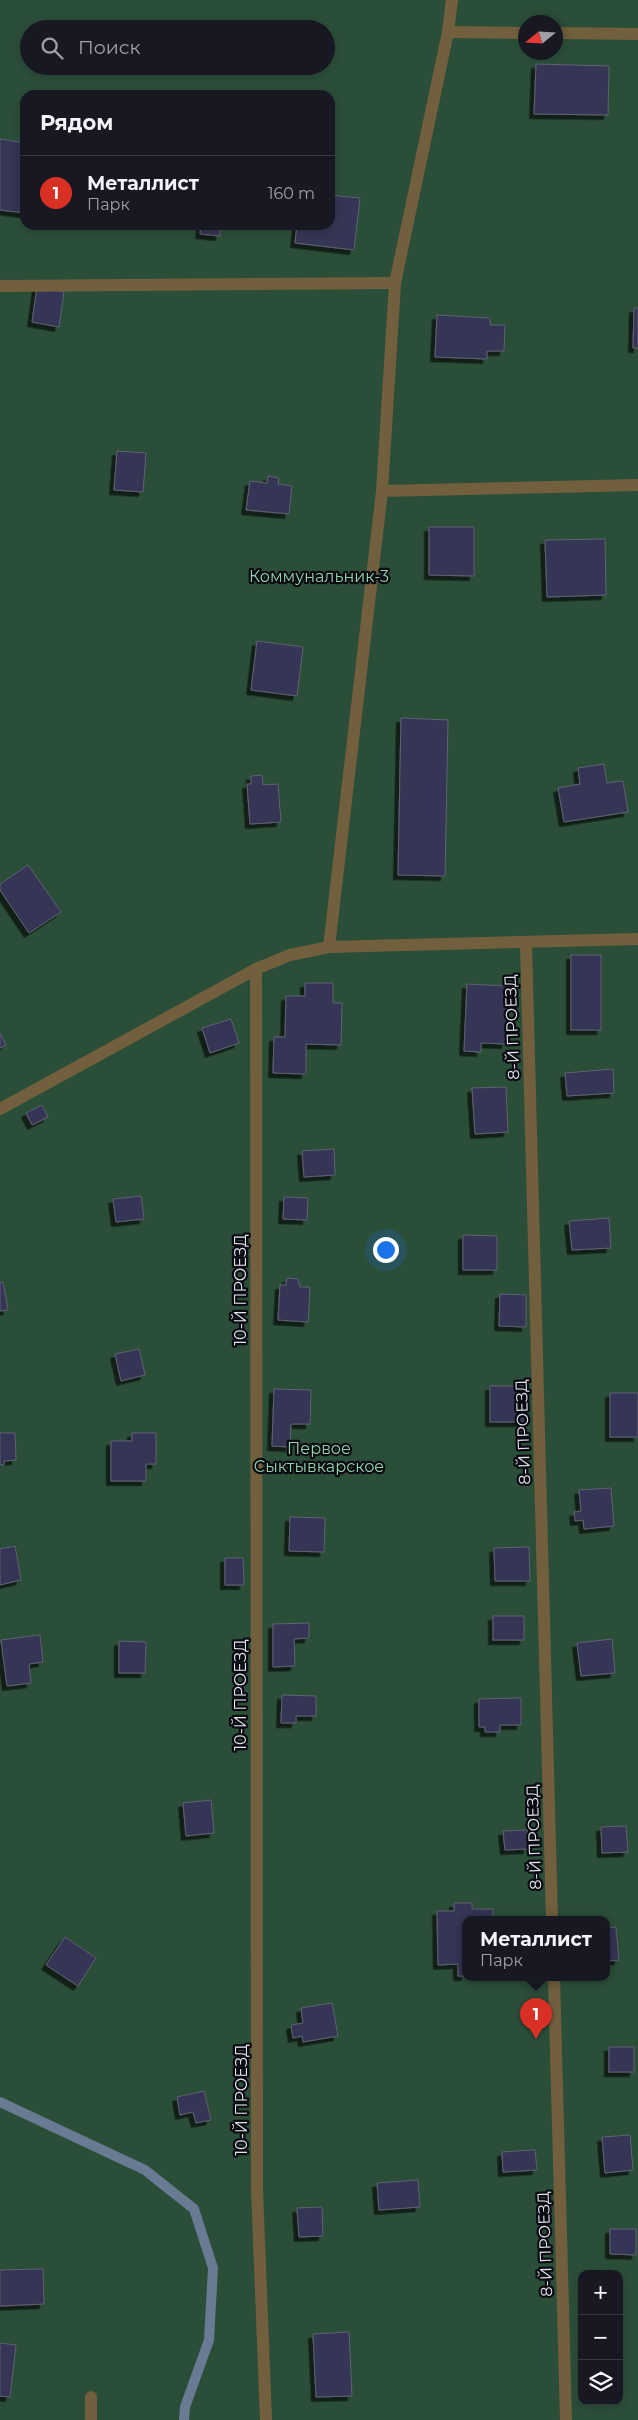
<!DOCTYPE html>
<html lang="ru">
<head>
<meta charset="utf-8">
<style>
	:root { --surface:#181823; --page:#21212b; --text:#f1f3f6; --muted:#9fa0a6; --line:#363741; --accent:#d93025 }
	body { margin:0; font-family:Montserrat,sans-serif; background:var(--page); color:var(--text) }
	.controls { position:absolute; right:15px; bottom:15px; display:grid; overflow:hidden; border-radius:10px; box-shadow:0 2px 8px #0003 }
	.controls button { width:45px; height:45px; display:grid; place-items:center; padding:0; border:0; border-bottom:1px solid var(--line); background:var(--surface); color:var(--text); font:25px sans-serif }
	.compass { position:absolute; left:518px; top:15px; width:45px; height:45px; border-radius:50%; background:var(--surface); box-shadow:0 2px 8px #0003; rotate:252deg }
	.you { position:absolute; left:385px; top:1249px; width:18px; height:18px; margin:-12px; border:4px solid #fff; border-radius:50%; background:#1a73e8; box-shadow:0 0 0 8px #1a73e833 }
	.badge { display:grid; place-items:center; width:32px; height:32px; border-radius:50%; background:var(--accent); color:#fff; font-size:16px; font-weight:700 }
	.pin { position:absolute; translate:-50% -41px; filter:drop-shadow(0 1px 2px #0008) }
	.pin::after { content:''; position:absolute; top:26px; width:18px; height:15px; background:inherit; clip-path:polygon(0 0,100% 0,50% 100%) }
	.popup { position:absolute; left:462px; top:1916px; width:148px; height:65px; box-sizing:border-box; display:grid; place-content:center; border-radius:10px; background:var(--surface); filter:drop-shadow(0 1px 4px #0005); font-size:16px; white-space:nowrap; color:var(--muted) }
	.popup b { font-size:19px; color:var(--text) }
	.popup::after { content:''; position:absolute; left:50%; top:100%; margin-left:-10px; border:10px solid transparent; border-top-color:var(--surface) }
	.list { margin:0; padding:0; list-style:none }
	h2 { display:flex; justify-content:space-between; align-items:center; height:65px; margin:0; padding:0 20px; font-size:21px }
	h2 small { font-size:16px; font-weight:400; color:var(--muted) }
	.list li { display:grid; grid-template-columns:32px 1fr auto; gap:15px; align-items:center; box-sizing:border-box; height:75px; padding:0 20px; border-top:1px solid var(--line) }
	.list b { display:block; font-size:19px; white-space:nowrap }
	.list p { margin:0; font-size:16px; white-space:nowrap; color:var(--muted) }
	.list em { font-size:16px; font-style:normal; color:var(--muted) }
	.icon { flex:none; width:28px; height:28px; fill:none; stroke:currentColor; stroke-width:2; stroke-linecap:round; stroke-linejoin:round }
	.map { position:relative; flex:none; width:638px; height:2420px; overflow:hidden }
	.search { position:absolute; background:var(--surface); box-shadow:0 2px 8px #0003; left:20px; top:20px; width:315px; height:55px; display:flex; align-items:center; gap:12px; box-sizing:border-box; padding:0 18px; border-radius:28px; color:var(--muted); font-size:19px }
	.panel { position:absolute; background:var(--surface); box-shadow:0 2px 8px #0003; left:20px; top:90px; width:315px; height:140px; border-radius:15px }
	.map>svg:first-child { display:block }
	.green { fill:#2b4e39; fill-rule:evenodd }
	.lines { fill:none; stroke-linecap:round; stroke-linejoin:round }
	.stream { stroke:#687b92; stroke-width:10 }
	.building { fill:#353455; stroke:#606172; filter:url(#shadow) }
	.service { stroke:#715f3e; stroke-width:12 }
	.minor { stroke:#715f3e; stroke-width:12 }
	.labels { text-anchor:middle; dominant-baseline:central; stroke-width:4.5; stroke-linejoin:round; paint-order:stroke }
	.park-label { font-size:16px; fill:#93d4ab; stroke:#0a0a11 }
	.street-label { font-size:16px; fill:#e2e3ed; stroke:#0a0a11 }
</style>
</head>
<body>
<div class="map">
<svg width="638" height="2420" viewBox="0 0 638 2420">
	<defs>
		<filter id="shadow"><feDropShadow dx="-4.5" dy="4.5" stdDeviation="0" flood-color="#0009"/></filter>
	</defs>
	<rect width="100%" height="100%" fill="#20202f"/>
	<path class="green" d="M0 0H638V2420H0ZM526 22H556V52H526ZM29 29H326V66H29ZM25 95H330V225H25ZM466 1920H606V1978H466ZM582 2274H619V2401H582Z"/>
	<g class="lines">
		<polyline class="stream" points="0,2102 145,2170 194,2209 213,2268 209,2340 185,2407 184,2420"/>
	</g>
	<g class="building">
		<polygon points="536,64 609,66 608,115 534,114"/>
		<polygon points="0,139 25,143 25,213 0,210"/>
		<polygon points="330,195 360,198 354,250 295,243 297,225 330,225"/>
		<polygon points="201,225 220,225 220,236 200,234"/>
		<polygon points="37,287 64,292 59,327 32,322"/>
		<polygon points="634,308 638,308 638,348 633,348"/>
		<polygon points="437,315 490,318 490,325 505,325 504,351 487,351 487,359 435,357"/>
		<polygon points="117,451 146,453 143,492 114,490"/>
		<polygon points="268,476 279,478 278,484 292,486 289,514 246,510 250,481 267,483"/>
		<polygon points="429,527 474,527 474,576 429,575"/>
		<polygon points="605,539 606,595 547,597 545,540"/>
		<polygon points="257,641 303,647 297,696 251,690"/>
		<polygon points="401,718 448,720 445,876 398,875"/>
		<polygon points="604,764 607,783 623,781 628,812 564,822 558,788 580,784 578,768"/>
		<polygon points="262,775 263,785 278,784 281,822 250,824 247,784 251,784 251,776"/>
		<polygon points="28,865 61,912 29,933 0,890 0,884"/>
		<rect x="571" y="955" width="30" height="75"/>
		<polygon points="305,983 333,983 333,1003 342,1003 341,1045 306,1044 306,1074 273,1073 274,1037 285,1037 286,996 305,996"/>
		<polygon points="467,984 509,986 506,1044 481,1043 481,1052 464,1051"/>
		<polygon points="231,1019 239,1043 210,1053 202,1028"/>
		<polygon points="0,1033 6,1045 0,1048"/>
		<polygon points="613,1069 614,1093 567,1096 565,1073"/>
		<polygon points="506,1087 508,1132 475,1134 472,1088"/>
		<polygon points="42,1105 48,1117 32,1125 26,1113"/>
		<polygon points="334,1149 335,1175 304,1177 302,1151"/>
		<polygon points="141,1196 144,1219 116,1222 113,1199"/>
		<polygon points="284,1197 308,1198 307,1220 283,1219"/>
		<polygon points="609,1218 611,1248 572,1250 569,1221"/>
		<polygon points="463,1235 497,1236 497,1270 463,1270"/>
		<polygon points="287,1278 298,1279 300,1287 310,1287 308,1322 278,1320 280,1285 286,1285"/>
		<polygon points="3,1282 8,1310 0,1311 0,1283"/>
		<polygon points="500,1294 526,1295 526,1327 499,1326"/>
		<polygon points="139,1349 145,1375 121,1381 115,1354"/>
		<rect x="490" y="1386" width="36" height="36"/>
		<polygon points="274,1389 311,1390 310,1424 291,1424 290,1447 272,1446"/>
		<rect x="610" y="1393" width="28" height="44"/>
		<polygon points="0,1433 15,1433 16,1460 4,1461 4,1465 0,1465"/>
		<polygon points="132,1433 156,1433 156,1464 146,1464 146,1481 111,1481 111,1441 132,1441"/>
		<polygon points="611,1488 614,1526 584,1529 583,1520 575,1521 574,1512 581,1511 579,1490"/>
		<polygon points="290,1517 325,1518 324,1552 289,1551"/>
		<polygon points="15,1546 21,1580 0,1585 0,1549"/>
		<polygon points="529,1547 530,1581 495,1581 494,1548"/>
		<polygon points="225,1558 243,1558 244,1585 225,1585"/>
		<rect x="493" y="1616" width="31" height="24"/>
		<polygon points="309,1623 309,1638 294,1639 295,1666 273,1667 273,1624"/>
		<polygon points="40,1635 43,1662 29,1664 31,1683 7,1686 1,1640"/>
		<polygon points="612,1639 615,1673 581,1676 577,1643"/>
		<polygon points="119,1641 146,1642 145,1673 119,1673"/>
		<polygon points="282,1695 316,1696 316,1716 296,1716 296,1723 281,1723"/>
		<polygon points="521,1698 521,1725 500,1725 500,1732 485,1732 485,1727 479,1727 479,1699"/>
		<polygon points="211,1800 214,1833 186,1836 183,1803"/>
		<polygon points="626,1826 628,1852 602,1853 601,1827"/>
		<polygon points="527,1830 528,1849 505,1850 503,1831"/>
		<polygon points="454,1903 472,1903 472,1909 493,1909 493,1920 466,1920 466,1976 458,1976 458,1964 438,1965 437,1911 454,1911"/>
		<polygon points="616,1927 619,1960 606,1961 606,1928"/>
		<polygon points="65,1937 96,1958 78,1986 46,1965"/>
		<polygon points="332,2003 338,2036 303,2042 302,2036 293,2038 291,2025 303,2023 301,2008"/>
		<rect x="609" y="2047" width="25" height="25"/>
		<polygon points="204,2091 211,2120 196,2123 193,2112 180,2115 177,2097"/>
		<polygon points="630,2135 633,2170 605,2173 602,2137"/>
		<polygon points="535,2150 537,2170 503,2172 502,2152"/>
		<polygon points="418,2180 420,2207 379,2210 377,2183"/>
		<polygon points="322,2207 323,2236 299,2237 297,2208"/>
		<polygon points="610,2229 636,2229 636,2255 610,2254"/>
		<polygon points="43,2269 44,2304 0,2306 0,2270"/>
		<polygon points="349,2332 352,2396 316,2397 313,2334"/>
		<polygon points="0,2343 16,2345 10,2397 0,2396"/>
	</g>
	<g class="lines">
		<g class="service">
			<polyline points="526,944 552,1920"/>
			<polyline points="256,969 257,2189 266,2420"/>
			<polyline points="554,1978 566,2420"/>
			<polyline points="91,2420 91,2397"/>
		</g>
		<g class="minor">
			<polyline points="448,32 526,33"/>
			<polyline points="556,33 638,34"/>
			<polyline points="0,286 395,283"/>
			<polyline points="382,491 638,485"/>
			<polyline points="329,947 382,491 395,283 448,32 452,0"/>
			<polyline points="0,1109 256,969 290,955 329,947 638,939"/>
		</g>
	</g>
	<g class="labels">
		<g class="park-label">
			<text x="319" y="576">Коммунальник-3</text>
			<text x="319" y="1448">Первое<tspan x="319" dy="18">Сыктывкарское</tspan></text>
		</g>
		<g class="street-label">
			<text transform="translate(512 1027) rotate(-92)">8-Й ПРОЕЗД</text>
			<text transform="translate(240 1290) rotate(-90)">10-Й ПРОЕЗД</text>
			<text transform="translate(523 1432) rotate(-92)">8-Й ПРОЕЗД</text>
			<text transform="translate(240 1695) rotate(-90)">10-Й ПРОЕЗД</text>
			<text transform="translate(534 1837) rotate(-92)">8-Й ПРОЕЗД</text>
			<text transform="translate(241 2100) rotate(-90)">10-Й ПРОЕЗД</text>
			<text transform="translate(545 2244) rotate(-92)">8-Й ПРОЕЗД</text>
		</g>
	</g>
</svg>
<div class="controls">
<button>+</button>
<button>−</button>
<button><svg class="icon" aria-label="layers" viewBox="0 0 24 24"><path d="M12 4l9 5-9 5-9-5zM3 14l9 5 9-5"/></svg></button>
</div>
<svg class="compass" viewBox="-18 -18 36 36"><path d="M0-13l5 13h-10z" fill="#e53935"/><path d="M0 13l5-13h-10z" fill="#9fa0a6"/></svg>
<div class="you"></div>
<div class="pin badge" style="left:536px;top:2039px">1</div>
<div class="popup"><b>Металлист</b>Парк</div>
<div class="search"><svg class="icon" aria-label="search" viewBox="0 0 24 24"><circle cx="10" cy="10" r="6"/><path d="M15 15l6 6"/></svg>Поиск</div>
<section class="panel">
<h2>Рядом<small></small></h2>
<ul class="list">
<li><span class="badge">1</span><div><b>Металлист</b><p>Парк</p></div><em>160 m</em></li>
</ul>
</section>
</div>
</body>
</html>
